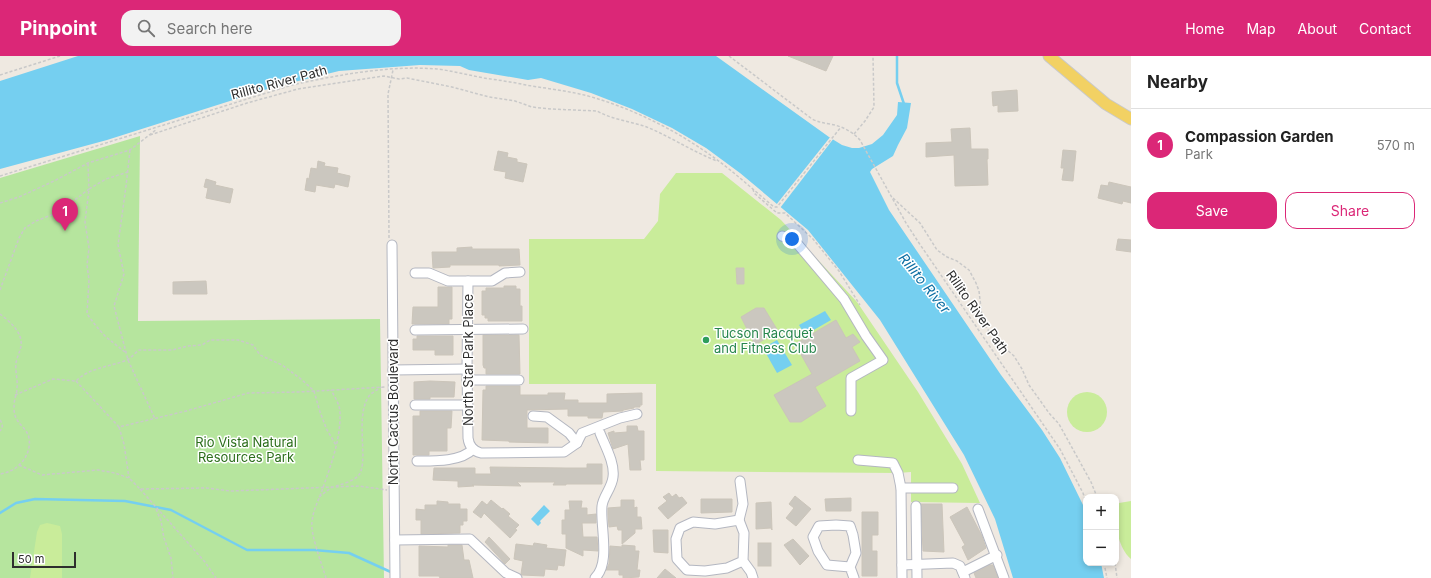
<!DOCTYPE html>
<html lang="en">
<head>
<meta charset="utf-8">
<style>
	:root { --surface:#fff; --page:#f2f2f2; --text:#222; --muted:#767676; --line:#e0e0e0; --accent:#db2777 }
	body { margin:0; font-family:Inter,sans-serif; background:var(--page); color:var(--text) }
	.controls { position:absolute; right:12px; bottom:12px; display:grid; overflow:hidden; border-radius:8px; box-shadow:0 2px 6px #0003 }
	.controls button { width:36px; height:36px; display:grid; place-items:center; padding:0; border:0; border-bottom:1px solid var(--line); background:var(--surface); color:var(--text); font:20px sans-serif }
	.scale { position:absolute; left:12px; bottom:10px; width:64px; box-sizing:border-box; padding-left:4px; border:2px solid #2e2e2e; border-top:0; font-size:11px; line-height:14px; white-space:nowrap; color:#2e2e2e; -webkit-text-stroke:3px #fff; paint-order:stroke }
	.you { position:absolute; left:792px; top:183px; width:14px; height:14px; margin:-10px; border:3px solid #fff; border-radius:50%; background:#1a73e8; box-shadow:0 0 0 6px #1a73e833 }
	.badge { display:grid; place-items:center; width:26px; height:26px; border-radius:50%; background:var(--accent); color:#fff; font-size:13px; font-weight:700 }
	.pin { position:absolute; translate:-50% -33px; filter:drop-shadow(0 1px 2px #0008) }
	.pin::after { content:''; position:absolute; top:21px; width:14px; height:12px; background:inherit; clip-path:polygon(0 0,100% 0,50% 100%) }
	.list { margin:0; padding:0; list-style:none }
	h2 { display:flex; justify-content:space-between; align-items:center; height:52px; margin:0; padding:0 16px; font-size:17px }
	h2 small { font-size:13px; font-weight:400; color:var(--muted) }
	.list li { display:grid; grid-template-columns:26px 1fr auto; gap:12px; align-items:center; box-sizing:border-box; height:72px; padding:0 16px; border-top:1px solid var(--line) }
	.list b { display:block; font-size:15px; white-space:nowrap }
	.list p { margin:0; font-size:13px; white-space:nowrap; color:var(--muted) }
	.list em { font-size:13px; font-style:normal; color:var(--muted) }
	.actions { display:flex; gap:8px; padding:12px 16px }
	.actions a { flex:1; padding:9px 0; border:1px solid var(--accent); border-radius:12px; text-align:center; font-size:14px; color:var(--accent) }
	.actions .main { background:var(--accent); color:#fff }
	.icon { flex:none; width:22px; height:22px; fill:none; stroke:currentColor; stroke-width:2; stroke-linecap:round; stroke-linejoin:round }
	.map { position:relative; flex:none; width:1131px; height:522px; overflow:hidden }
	header { display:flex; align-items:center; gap:24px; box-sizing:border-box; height:56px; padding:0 20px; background:var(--accent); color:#fff }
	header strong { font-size:19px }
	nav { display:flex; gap:22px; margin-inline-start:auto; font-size:14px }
	.search { width:280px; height:36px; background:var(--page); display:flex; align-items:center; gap:10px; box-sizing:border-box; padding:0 14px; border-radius:12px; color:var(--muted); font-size:15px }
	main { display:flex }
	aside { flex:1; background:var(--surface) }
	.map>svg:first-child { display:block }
	.green { fill:#b6e59e }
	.pitch { fill:#c9ec9a }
	.water { fill:#75cff0 }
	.pier { fill:#efe9e1 }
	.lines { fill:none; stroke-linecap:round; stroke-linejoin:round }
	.stream { stroke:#75cff0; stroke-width:2.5 }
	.building { fill:#cbc7bf; stroke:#cbc5ba }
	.minor-casing { stroke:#b4b7c1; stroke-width:11 }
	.major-casing { stroke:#c9c9c9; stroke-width:13 }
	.path { stroke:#c9c9c9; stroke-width:1.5; stroke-dasharray:3 2; stroke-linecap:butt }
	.minor { stroke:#fff; stroke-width:9 }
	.major { stroke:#f2d163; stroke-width:11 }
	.leisure-dot { fill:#2e9e5b; stroke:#fff; stroke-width:1.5 }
	.labels { text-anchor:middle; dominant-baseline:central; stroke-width:3; stroke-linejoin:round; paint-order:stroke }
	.street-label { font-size:13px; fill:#2e2e2e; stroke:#fff }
	.leisure-label { font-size:13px; fill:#27864d; stroke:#fff; text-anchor:start }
	.park-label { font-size:13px; fill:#2c6e1b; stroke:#fff }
	.water-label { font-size:14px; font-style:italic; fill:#0d6fa3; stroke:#fff }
</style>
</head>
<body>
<header>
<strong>Pinpoint</strong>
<div class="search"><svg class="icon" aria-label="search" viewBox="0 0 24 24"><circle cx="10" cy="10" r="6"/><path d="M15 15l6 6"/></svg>Search here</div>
<nav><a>Home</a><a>Map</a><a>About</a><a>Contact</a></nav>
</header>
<main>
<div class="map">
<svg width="1131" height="522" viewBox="0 0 1131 522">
	<rect width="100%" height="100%" fill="#efe9e1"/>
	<polygon class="green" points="140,80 138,265 380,263 384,522 0,522 0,122"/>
	<g class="pitch">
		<polygon points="676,117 722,117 781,164 857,246 918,336 962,408 980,447 911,446 911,416 898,417 656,415 656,328 529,328 529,183 644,183 658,165 660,138"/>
		<circle cx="1087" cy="356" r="20"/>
		<path d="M1131 445V503C1118 493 1112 462 1119 447Z"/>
		<polygon points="47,467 60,470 62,478 62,522 30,522 37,476 40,469"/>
	</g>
	<g class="water">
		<polygon points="78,0 716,0 829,81 842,89 852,92 859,92 872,88 883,79 897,59 898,46 911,47 907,72 898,89 893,100 872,113 870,116 889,154 1001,319 1042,374 1060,402 1083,449 1086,459 1086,507 1101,507 1104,522 1013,522 995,463 964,399 880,264 808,174 740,117 706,92 672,72 632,53 591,37 541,22 528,24 469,14 460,10 420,9 339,15 274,31 107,84 0,113 0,25"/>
		<polygon points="825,255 831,264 805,279 799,269"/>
		<polygon points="777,284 792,309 777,317 763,292"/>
		<polygon points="544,449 550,455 540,465 541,467 538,470 531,463"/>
	</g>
	<polygon class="pier" points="831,80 834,82 780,152 776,149"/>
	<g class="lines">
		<g class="stream">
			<polyline points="897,0 897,27 904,48"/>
			<polyline points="0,457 16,447 35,443 125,445 171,454 247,494 314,494 349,497 393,517"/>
		</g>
	</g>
	<g class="building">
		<polygon points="788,0 833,0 826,15"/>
		<polygon points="1017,34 1018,55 998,56 998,49 993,50 992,36"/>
		<polygon points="970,72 971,93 988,93 988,103 987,103 988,129 955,130 954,99 926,101 926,87 952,86 951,73"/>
		<polygon points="1063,94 1076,95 1073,125 1062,124 1064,112 1061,112"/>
		<polygon points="498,95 508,97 507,101 517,103 517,106 527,108 523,126 505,122 506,116 494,114"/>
		<polygon points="318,105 325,107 324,110 338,112 337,117 350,120 348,131 335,128 334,132 316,129 315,136 305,134 307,122 309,123 311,112 317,113"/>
		<polygon points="206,123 216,126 215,129 233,133 230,147 206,142 208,132 204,131"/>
		<polygon points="1109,126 1131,131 1131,147 1123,145 1122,148 1098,142 1101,129 1108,130"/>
		<polygon points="1118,183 1131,184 1131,196 1116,194"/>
		<polygon points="472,191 472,193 519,193 520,209 499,210 499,209 450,209 450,211 433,212 432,196 457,196 457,192"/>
		<polygon points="736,212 744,212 744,228 737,228"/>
		<polygon points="206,225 207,238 173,238 173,226"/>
		<polygon points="504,230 516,230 516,233 520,233 520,250 522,250 522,265 488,265 488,262 485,262 485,259 482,259 482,235 486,235 486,232 504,232"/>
		<polygon points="438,231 452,231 452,263 449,263 449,268 412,268 413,251 438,251"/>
		<polygon points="756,252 764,252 778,275 755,289 741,261"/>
		<polygon points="836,264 846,282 853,278 860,286 852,291 860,305 815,331 826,350 801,366 790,366 774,339 812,318 795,288"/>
		<polygon points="483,279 519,279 520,318 486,318 486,312 484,312 483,309"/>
		<polygon points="417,280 453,280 453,299 435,299 435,294 413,294 413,283 417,283"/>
		<polygon points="430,325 455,326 454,341 430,341 430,343 414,343 414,326"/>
		<polygon points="486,330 520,330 520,339 548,339 548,337 565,337 564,344 578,344 578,347 607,347 607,338 642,337 642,349 640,349 640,351 634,351 634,352 623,354 623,355 603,356 602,362 588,362 588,360 568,360 568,353 527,354 527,372 548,372 548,387 509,386 509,385 482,384 483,334 486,334"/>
		<polygon points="420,355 452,355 451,372 447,372 447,395 429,395 429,399 413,399 413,360 420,360"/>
		<polygon points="627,370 637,370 638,375 644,375 644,404 640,404 641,414 630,414 628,388 613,393 608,377 614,375 614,377 627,376"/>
		<polygon points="587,408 602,408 602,428 566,428 566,429 553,429 555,426 517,426 521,430 472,429 474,430 458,431 458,425 433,424 434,412 475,412 475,418 491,418 490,411 566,412 587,412"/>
		<polygon points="669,437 672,441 676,438 679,442 682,441 687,447 668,463 658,452 667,445 663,441"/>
		<polygon points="795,440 811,453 796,470 786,462 794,452 789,448"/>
		<polygon points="851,442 851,455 826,455 825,443"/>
		<polygon points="701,443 732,443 732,456 701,457"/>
		<polygon points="491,444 502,453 503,452 510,458 508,460 519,469 515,473 517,474 510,482 484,457 481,462 473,456 482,445 487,449"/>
		<polygon points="621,444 634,444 634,452 637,451 637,461 641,461 642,473 635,473 635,477 622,488 622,474 618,474 617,470 609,471 608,458 608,452 621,451"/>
		<polygon points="437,445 448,446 448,448 460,448 460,453 467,453 467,465 463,465 463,469 460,469 460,477 421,478 421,464 416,464 416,453 425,454 425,449 437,449"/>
		<polygon points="569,445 582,445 581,452 587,452 587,459 596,458 596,467 582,467 583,481 597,481 598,495 583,494 583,500 566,492 566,478 562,478 562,464 565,464 565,454 570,454"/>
		<polygon points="771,446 772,474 771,472 756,473 756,447"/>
		<polygon points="921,448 942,448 944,496 923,495"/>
		<polygon points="967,451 982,480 986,492 968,504 962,491 965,489 950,461"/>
		<polygon points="862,456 878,456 878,479 872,479 872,495 877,495 877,520 862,520"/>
		<polygon points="653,474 668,474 668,497 654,496"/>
		<polygon points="489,481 510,503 505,508 485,486"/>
		<polygon points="793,483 809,500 800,509 784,489"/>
		<polygon points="534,487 547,489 546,492 566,494 564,510 558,509 557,514 545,513 544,520 522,519 521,518 523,505 514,503 516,488 533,490"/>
		<rect x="758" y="487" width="13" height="23"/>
		<polygon points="448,489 462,489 464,504 469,504 473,522 440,522 439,520 419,520 419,490 448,491"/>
		<polygon points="622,489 635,490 635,495 639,495 637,514 640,514 639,521 623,522 623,519 619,519 619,514 606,514 609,508 610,490 622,491"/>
		<polygon points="990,509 993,509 998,522 976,522 974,517"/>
		<polygon points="665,513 676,522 657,522"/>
	</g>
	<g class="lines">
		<g class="minor-casing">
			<g id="minor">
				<polyline points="782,180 795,185 844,243 866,280 883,304 851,322 851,355"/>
				<polyline points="392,189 395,522"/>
				<polyline points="415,217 429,217 448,225 492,225 505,217 520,216"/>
				<path d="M468 225 467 313 468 382C469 390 473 395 481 397L564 396 577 387 582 377 620 362 637 358"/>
				<polyline points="415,274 523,273"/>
				<polyline points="393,314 467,313"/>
				<polyline points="467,324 519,324"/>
				<polyline points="415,349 468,349"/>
				<polyline points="533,360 547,361 569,377 577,387"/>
				<polyline points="858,404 893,407 898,417 901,432 902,522"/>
				<path d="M417 405C433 405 461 406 473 393"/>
				<polyline points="901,432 953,432"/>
				<polyline points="916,450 917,522"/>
				<polyline points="978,453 1004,522"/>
				<polyline points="739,464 743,448 740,425"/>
				<polyline points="395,484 470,483 506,517 517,522"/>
				<polyline points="743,505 727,512 705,515 687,514 677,503 676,483 680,472 693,466 715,468 739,464 744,477 743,505 751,516 753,522"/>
				<polyline points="902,509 953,507 960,510 965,522"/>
				<polyline points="850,511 827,509 818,495 813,481 819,470 836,469 850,470 853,479 856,497 850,511 854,522"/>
				<polyline points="963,516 997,499"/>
				<path d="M595 522C611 506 600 471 602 450 603 440 612 432 613 421 615 407 605 390 600 377"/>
			</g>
		</g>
		<g class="major-casing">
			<polyline id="major" points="1049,0 1106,48 1131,63"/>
		</g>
		<g class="path">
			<path d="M729 0 812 63C818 66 823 67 830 68 841 70 852 75 860 84L906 167 919 187 1060 393 1083 437 1086 446"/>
			<polyline points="0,19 60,0"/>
			<polyline points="854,78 865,65 874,51 873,0"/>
			<path d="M150 79 247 47 298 33 384 20 399 23 407 22 452 31 489 41 515 45 532 51 551 53 597 55C611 63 628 65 644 70 668 79 691 95 717 105"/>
			<polyline points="130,94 126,130 118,189 124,218 114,250 128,304 155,363"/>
			<path d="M0 120 292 29C338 19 390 9 437 13 453 15 468 19 484 22 498 24 512 26 526 29 549 33 572 35 595 42 632 53 671 72 703 94 729 111 751 132 774 151H777L841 71"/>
			<polyline points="753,133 754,137 777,157 785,157 813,183 839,215 860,249"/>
			<polyline points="893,142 920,167 937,194 947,201 957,205 969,214 976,227 979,235 982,261 985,270 995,283 1014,300 1022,313 1029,329 1049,357 1059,368 1091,426 1097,441"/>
			<polyline points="0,147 19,141 54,125 88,107 130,94 157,73"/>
			<polyline points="389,182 388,38 393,14"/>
			<polyline points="0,234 19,182 25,172 36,165 59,156 89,133 88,108"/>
			<path d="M0 258C9 265 23 276 21 290 20 296 17 301 16 307 15 315 18 324 17 332 17 338 14 343 14 350 14 352 14 356 15 359 17 368 27 372 29 382 32 400 17 416 0 418"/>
			<polyline points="125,296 106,281 96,270 87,258 89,224 87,209 89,192 85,166 89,133 106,123 128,116"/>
			<polyline points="76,325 119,371 186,355 248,337 299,336 385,331"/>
			<path d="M15 339 53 323 76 325C90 311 110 311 127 304 131 302 135 297 139 294H172L188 290 202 289 210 284H238L253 289 260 299 282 309 301 323 314 335 320 356 327 374 336 389"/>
			<path d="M0 364C3 368 3 371 0 375"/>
			<polyline points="119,371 124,388 129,422"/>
			<polyline points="19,409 42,419 98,414 115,417 129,422 140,433 206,432 231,435 359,430 387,434"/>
			<path d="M336 430C343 428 353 425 358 420 370 408 354 361 369 340 371 337 377 334 381 331"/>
			<polyline points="140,433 205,506 216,522"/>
			<polyline points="319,441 332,431"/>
			<polyline points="156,453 161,465 164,482 171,502 173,522"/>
			<polyline points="1104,507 1107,522"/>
			<polyline points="1115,507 1117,522"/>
			<path d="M326 522C322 509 310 477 312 466 313 456 316 449 320 440 329 414 341 385 340 357 340 349 335 341 331 334"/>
		</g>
		<use href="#minor" class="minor"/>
		<use href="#major" class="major"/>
	</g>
	<circle class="leisure-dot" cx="706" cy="284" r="4"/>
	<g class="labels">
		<g class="street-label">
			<text transform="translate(279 26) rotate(-15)">Rillito River Path</text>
			<text transform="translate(978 256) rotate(55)">Rillito River Path</text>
			<text transform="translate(468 304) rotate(-90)">North Star Park Place</text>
			<text transform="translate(393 356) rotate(-90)">North Cactus Boulevard</text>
		</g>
		<g class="leisure-label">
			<text x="714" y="277">Tucson Racquet<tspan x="714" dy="15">and Fitness Club</tspan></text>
		</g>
		<g class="park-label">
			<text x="246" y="386">Rio Vista Natural<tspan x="246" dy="15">Resources Park</tspan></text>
		</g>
		<g class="water-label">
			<text transform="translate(925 227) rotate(51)">Rillito River</text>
		</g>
	</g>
</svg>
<div class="controls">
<button>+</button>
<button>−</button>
</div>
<div class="scale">50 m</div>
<div class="you"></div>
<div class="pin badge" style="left:65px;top:175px">1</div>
</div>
<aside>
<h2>Nearby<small></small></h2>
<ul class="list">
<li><span class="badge">1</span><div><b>Compassion Garden</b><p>Park</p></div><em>570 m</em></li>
</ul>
<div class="actions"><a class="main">Save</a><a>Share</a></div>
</aside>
</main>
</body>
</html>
